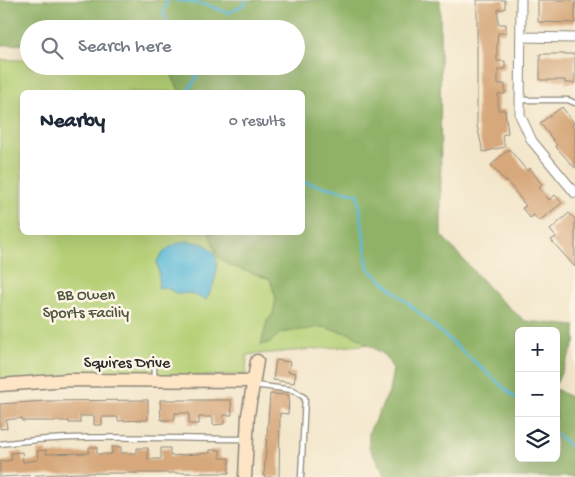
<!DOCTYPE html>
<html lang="en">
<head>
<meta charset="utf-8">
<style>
	:root { --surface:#fff; --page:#f6f6f7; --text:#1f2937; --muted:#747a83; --line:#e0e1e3 }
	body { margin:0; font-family:"Gochi Hand",sans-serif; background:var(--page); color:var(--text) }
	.controls { position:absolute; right:15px; bottom:15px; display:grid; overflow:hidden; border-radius:8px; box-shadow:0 5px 20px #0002 }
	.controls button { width:45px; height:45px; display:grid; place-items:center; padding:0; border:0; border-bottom:1px solid var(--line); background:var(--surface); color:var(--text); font:25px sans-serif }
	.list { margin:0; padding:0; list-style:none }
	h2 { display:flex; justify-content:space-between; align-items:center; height:65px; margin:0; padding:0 20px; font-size:21px }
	h2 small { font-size:16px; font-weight:400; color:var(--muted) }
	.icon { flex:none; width:28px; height:28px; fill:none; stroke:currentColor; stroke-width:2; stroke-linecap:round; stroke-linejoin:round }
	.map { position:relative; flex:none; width:575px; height:477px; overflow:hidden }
	.search { position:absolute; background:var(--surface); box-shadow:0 5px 20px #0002; left:20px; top:20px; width:285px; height:55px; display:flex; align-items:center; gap:12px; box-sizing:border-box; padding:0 18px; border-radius:28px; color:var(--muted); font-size:19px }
	.panel { position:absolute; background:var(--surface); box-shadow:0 5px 20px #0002; left:20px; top:90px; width:285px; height:145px; border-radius:8px }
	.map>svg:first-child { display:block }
	.green { fill:#b5d076; stroke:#707e50; fill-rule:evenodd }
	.forest { fill:#90b267; stroke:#5e6e49 }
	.water { fill:#5bbad9; stroke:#437282 }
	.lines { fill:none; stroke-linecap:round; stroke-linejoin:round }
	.stream { stroke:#5bbad9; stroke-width:2.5 }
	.building { fill:#d7a87c }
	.lane-casing { stroke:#8f887a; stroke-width:7 }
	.street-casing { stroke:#8f887a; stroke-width:11 }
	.secondary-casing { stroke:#8f887a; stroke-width:15 }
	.lane { stroke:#fff; stroke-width:4.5 }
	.street { stroke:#fff; stroke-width:9 }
	.secondary { stroke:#fee5c5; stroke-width:12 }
	.labels { text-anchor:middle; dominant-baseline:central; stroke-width:5; stroke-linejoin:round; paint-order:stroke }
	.park-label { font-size:16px; fill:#4e543e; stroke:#fcf5e5 }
	.street-label { font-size:16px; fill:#2b2b2b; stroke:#fcf5e5 }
</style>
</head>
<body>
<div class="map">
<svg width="575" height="477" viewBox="0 0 575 477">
	<rect width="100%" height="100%" fill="#fcf5e5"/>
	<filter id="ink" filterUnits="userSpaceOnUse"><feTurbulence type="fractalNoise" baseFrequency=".02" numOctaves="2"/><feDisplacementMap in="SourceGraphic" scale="10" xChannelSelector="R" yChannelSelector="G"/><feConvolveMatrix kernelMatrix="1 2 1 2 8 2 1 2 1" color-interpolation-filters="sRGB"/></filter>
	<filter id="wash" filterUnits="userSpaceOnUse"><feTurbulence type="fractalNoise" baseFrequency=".0096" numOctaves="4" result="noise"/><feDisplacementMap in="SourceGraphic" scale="20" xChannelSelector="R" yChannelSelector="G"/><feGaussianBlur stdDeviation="1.12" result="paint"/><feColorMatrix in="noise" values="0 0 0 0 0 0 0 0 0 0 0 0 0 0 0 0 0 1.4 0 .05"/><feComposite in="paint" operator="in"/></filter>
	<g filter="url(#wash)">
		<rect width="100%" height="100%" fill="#f3e6ca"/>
		<path class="green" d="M0 60H29V66H296L420 340 247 355 246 375 0 380ZM22 92H302V232H22Z"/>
		<polygon class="forest" points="0,0 440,0 441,235 499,299 525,321 575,326 575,343 556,384 556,331 519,331 519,458 556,458 556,389 575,400 575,477 386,477 369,447 369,432 389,392 393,369 385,355 351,334 322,327 280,333 271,342 261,345 267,321 273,314 276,298 270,279 231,266 218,257 209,233 302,232 302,92 180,92 167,66 296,66 296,29 29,29 29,44 0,45"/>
		<path class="water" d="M187 241C195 242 206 243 212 250 223 262 213 288 206 300L189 293 179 294 164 287 158 288 159 275 157 261C165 249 172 244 187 241Z"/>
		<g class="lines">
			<g class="stream">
				<polyline points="168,0 163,13 172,29"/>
				<polyline points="175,0 207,5 229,13 246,3 246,0"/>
				<polyline points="187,92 197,77 187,66"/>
				<polyline points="302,182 358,194 368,268 519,401"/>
				<polyline points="556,434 575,450"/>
			</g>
		</g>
		<g id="blocks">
			<g class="building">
				<polygon points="477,0 505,0 505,9 498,9 498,24 506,24 506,33 498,33 497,45 497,61 505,61 505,69 498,69 498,84 505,84 505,94 498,94 498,110 505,110 508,133 502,135 505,147 483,152 477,125"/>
				<polygon points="538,0 575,0 575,23 538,22"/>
				<polygon points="540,54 575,54 575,83 565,83 565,80 540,80"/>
				<polygon points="562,107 574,123 572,125 575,129 575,168 555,146 557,145 540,123"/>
				<polygon points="509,149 527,171 530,168 542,185 539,188 549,200 555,195 562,203 539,221 534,215 530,218 522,208 526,206 507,181 506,182 491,165"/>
				<polygon points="569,213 575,219 575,267 551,240 556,237 550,230"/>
				<polygon points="276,360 290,362 288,372 296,373 294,383 273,380"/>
				<polygon points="270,394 289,395 288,414 280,413 279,477 264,477"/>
				<polygon points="148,400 148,420 118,421 118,417 102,417 102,425 94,425 94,416 80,416 80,423 69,423 69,421 22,421 22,418 6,420 7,428 0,429 0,404 45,401"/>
				<polygon points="160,400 231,400 232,415 223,415 224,424 213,425 213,417 199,417 199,424 189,424 189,413 175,413 175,420 161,420"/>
				<polygon points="89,447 97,447 97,454 112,454 112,447 121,447 121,453 137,453 137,448 148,448 148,459 161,459 161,448 170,448 170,456 210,453 210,450 220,450 220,458 229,458 229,473 80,473 0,477 0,462 12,460 11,453 22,452 23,462 38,460 37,451 46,450 46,454 89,453"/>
			</g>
		</g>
	</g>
	<g filter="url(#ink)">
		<use href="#blocks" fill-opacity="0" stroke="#8f887a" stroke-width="1"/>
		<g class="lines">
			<g class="lane-casing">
				<g id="lane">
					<polyline points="520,100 568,100 575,103"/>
					<polyline points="154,363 154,379"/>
					<polyline points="254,385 293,390 305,398 301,477"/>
					<path d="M0 444C81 433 164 439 246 439"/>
				</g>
			</g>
			<g class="street-casing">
				<g id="street">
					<polyline points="521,0 520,115 532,141 575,193"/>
					<polyline points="521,37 575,38"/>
				</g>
			</g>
			<g class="secondary-casing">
				<g id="secondary">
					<polyline points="0,385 68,380 253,381"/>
					<polyline points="245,477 248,415 257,361"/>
				</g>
			</g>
			<use href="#lane" class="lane"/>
			<use href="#street" class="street"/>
			<use href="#secondary" class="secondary"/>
		</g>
	</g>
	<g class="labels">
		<g class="park-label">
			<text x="86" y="296">BB Owen<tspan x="86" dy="18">Sports Faciliy</tspan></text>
		</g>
		<g class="street-label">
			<text x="127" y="364">Squires Drive</text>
		</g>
	</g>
</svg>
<div class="controls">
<button>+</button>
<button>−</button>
<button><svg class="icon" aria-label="layers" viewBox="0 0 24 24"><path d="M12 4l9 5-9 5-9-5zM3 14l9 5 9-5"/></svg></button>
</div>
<div class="search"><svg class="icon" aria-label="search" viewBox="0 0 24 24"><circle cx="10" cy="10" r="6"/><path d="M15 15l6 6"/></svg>Search here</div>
<section class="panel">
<h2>Nearby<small>0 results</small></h2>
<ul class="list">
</ul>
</section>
</div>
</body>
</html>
